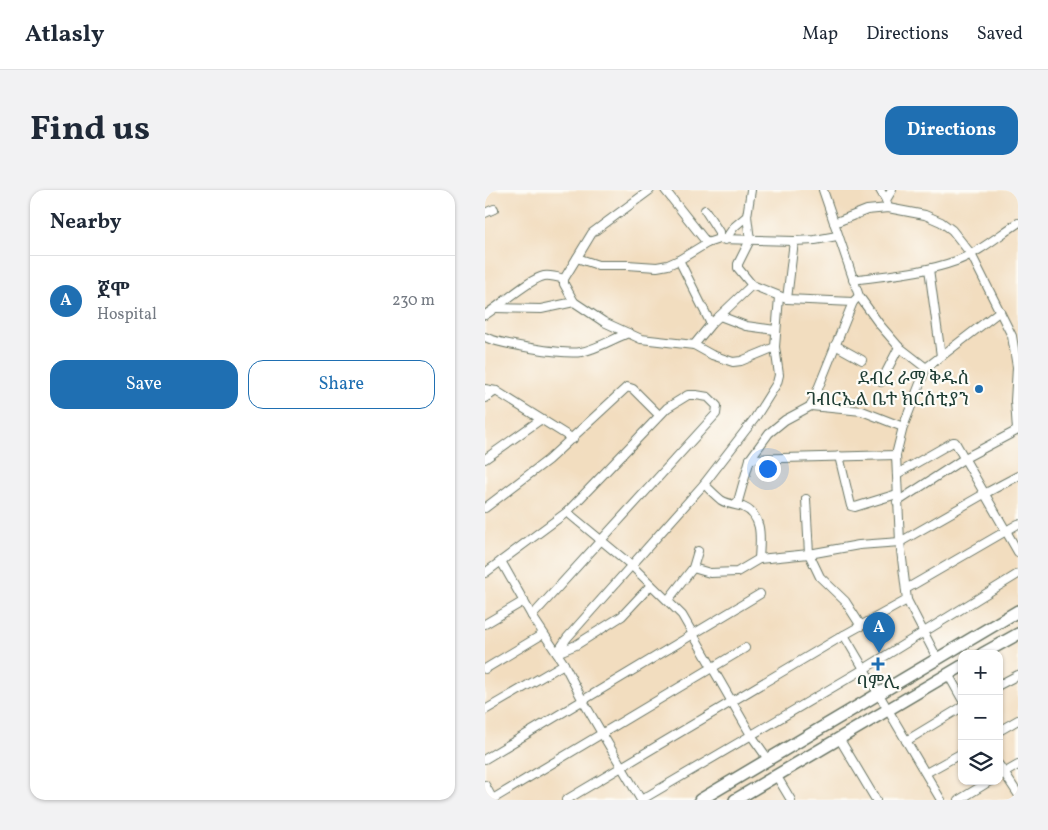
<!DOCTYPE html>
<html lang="en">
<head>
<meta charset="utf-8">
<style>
	:root { --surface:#fff; --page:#f2f2f3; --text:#1f2937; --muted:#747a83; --line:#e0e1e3; --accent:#1f6fb2 }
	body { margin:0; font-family:Vollkorn,"Noto Serif Ethiopic",serif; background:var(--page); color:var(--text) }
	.controls { position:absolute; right:15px; bottom:15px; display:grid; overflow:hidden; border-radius:10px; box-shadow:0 1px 4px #0004 }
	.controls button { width:45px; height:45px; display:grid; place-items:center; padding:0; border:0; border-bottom:1px solid var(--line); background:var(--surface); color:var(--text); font:25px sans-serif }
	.you { position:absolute; left:282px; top:278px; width:18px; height:18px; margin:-12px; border:4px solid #fff; border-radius:50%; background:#1a73e8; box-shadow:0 0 0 8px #1a73e833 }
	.badge { display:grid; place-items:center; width:32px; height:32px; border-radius:50%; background:var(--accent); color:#fff; font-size:16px; font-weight:700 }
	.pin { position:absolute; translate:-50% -41px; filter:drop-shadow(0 1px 2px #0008) }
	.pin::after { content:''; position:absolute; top:26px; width:18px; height:15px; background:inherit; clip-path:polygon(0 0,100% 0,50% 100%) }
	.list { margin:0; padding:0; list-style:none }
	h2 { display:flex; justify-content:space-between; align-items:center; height:65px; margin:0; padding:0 20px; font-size:21px }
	h2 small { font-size:16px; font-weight:400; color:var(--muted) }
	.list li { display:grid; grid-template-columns:32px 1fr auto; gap:15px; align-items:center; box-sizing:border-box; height:90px; padding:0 20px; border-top:1px solid var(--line) }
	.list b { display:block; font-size:19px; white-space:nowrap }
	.list p { margin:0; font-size:16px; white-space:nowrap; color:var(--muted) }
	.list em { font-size:16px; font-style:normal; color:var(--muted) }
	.actions { display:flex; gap:10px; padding:15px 20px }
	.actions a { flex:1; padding:11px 0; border:1px solid var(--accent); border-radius:15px; text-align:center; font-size:18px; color:var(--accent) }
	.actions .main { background:var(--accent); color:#fff }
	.icon { flex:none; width:28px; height:28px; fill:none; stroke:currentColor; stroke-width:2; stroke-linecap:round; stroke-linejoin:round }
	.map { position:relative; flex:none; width:533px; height:610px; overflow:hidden; border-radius:15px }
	header { display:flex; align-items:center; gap:30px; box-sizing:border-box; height:70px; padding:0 25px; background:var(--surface); border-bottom:1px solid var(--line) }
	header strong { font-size:24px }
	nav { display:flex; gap:28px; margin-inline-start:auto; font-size:18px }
	.intro { display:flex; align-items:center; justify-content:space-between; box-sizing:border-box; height:120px; padding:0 30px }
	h1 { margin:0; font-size:35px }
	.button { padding:12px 22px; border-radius:15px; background:var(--accent); color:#fff; font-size:18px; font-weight:700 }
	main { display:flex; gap:30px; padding:0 30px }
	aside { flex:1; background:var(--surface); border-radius:15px; box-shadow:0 1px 4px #0004 }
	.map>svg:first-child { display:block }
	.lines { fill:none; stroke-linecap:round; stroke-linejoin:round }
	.minor-casing { stroke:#697565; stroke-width:10 }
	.highway-casing { stroke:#697565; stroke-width:14 }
	.minor { stroke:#fff; stroke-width:8 }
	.highway { stroke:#fff; stroke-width:11 }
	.poi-dot { fill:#1f6fb2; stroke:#fdfcf7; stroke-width:2 }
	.labels { text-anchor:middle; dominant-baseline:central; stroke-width:4.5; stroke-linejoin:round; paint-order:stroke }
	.poi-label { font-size:18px; fill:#1f3d34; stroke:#fdfcf7; text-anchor:end }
</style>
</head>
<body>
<header>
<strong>Atlasly</strong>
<nav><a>Map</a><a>Directions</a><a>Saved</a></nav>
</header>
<div class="intro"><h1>Find us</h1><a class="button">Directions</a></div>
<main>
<aside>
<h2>Nearby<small></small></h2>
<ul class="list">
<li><span class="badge">A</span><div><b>ጀሞ</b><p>Hospital</p></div><em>230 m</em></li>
</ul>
<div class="actions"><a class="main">Save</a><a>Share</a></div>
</aside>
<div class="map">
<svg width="533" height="610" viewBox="0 0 533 610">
	<rect width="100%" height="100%" fill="#fdfcf7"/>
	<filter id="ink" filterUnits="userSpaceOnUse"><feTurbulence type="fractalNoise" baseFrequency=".02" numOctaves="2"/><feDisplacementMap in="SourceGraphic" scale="10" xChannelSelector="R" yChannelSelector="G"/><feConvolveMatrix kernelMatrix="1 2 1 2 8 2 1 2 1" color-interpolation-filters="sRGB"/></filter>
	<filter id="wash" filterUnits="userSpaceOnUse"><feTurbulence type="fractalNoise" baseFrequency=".0096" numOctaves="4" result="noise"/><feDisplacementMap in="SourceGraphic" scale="20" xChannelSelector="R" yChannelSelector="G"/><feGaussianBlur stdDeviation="1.12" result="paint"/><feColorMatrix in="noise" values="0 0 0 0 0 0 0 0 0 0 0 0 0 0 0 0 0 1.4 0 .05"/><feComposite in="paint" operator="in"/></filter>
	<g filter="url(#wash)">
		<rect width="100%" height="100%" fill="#f2ddbf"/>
	</g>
	<g filter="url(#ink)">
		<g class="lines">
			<g class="minor-casing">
				<g id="minor">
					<polyline points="165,0 107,43 79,89 79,94 89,112 119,132 156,149 209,155 227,165 248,172 256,171 290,157 294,107"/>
					<polyline points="180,0 222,53"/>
					<polyline points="266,0 262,26 265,50 253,74 253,78 267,95 302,109 368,112"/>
					<polyline points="338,0 374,106 395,135 414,157 441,178"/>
					<polyline points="395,0 401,10"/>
					<polyline points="403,18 401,10 407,0"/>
					<polyline points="220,20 234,42 234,49"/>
					<polyline points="0,23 9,19"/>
					<polyline points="349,33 382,20 403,18 440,25 456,32 467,40 486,64 527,146 532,177 530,211 532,240"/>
					<polyline points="240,50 249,37 262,26"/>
					<polyline points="92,68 113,75 142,75 172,77 183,75 194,70 222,53 234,49 309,51 330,50 352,46"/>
					<polyline points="194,70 226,134"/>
					<polyline points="444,79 456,166"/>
					<path d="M368 90C402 85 438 83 471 71 493 63 513 46 533 33"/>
					<polyline points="302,109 309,51"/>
					<polyline points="11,118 56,119 89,112"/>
					<path d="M0 125C15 116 44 89 59 86 66 85 72 87 79 89"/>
					<polyline points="235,126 261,136 290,140"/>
					<path d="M0 147C14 154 80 165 96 162 112 159 128 149 143 143"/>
					<polyline points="209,155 226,134 267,95"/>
					<polyline points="350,155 377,170"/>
					<polyline points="396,192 414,157"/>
					<polyline points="0,199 11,201 88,249"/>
					<polyline points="0,208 11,201"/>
					<polyline points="326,216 377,221 418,237"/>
					<polyline points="354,266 366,316 370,317 412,304"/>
					<polyline points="0,269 55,230"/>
					<polyline points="265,269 411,265"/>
					<polyline points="412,284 468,252 470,252 533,362"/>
					<path d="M219 294C224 299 230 305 236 310 242 314 251 315 258 317 279 326 275 350 274 369"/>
					<polyline points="321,309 324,364 335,387 360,411 376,436"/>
					<polyline points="412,312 480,268 533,240"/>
					<polyline points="252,315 265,269 284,243 300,230 326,216 368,112 374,106"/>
					<polyline points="0,318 63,270 142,197 148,199 174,225"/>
					<polyline points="82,322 146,375 197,425 266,545 283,569"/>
					<polyline points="16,371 47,426 79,474 98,511 156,610"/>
					<polyline points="208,378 213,361"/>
					<polyline points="0,383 82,322 182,218 203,205 211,205 223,207 232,216 231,224 47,426"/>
					<polyline points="421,399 533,334"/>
					<polyline points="183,410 208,378 225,383 252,382 274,369 324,364 374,355 415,352 499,304 533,286"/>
					<polyline points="0,434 39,411"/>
					<polyline points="359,445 456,610"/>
					<polyline points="72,463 82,448 219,294 270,228 292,193 294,185 290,157"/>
					<polyline points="72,463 91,455 137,426 166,395"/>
					<polyline points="452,468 422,410 415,352 411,265 418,237 441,178 515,121"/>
					<polyline points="0,479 58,444"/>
					<polyline points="463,484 477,509"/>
					<polyline points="514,495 533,485"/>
					<polyline points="0,520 79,474"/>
					<polyline points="514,541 533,530"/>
					<polyline points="354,548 391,610"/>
					<polyline points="421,551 477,517"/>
					<polyline points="0,569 275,404"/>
					<polyline points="514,575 533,604"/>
					<polyline points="441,583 477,563"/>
					<polyline points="291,585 306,610"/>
					<polyline points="514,586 533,575"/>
					<polyline points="0,595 8,610"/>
					<polyline points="6,610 260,458"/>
					<polyline points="81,610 359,445 422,410"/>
					<polyline points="156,610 379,479 533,384"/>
					<polyline points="474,610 505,591"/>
				</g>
			</g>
			<g class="highway-casing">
				<g id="highway">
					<polyline points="497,464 533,444"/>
					<polyline points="215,610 533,421"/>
					<polyline points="250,610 477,476"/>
				</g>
			</g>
			<use href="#minor" class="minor"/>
			<use href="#highway" class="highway"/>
		</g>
	</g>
	<g class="poi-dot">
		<circle cx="494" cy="199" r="5"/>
		<path d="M390.5 466.5h5v5h5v5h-5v5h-5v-5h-5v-5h5z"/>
	</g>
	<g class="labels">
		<g class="poi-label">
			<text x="484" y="189">ደብረ ራማ ቅዱስ<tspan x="484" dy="21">ገብርኤል ቤተ ክርስቲያን</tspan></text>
			<text x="393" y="493" text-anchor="middle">ባምሊ</text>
		</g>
	</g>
</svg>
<div class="controls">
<button>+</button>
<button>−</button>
<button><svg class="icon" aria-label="layers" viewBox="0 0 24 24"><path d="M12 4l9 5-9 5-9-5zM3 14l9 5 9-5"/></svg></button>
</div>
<div class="you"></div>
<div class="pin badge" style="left:394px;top:463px">A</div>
</div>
</main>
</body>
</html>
